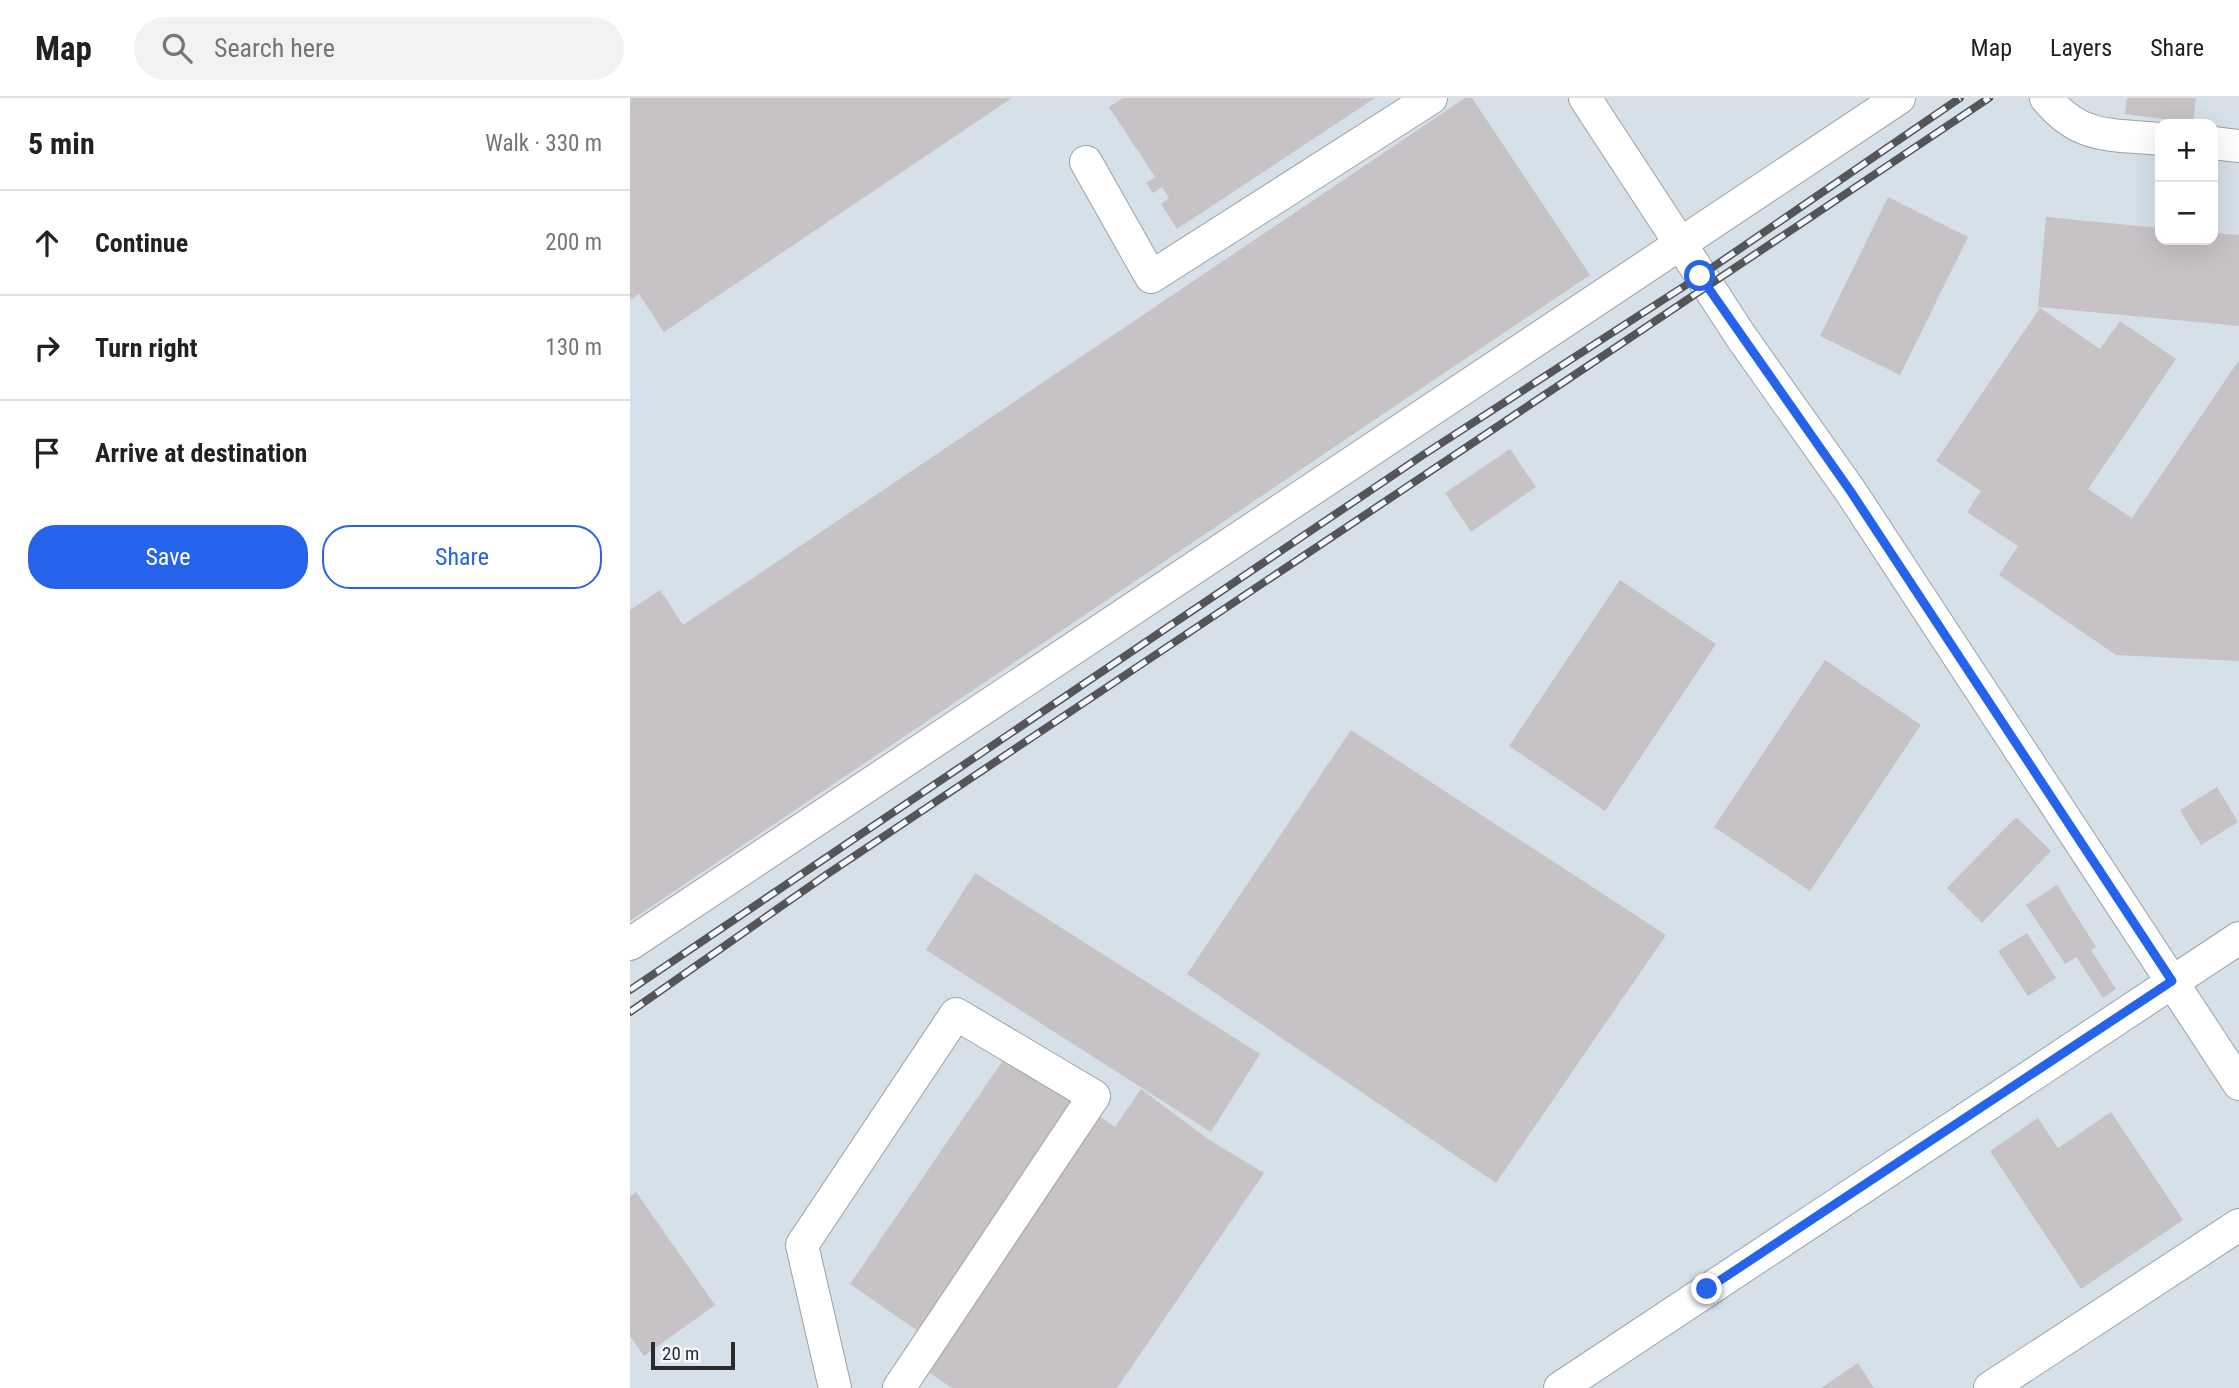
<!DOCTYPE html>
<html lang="en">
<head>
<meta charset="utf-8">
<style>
	:root { --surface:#fff; --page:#f2f2f2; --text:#202124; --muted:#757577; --line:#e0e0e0; --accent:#2563eb }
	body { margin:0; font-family:"Roboto Condensed",sans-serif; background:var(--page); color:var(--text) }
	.controls { position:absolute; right:21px; top:21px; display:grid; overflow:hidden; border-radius:14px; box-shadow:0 7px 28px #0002 }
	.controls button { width:63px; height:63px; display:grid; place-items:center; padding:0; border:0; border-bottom:2px solid var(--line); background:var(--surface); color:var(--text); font:35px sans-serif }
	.scale { position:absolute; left:21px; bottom:18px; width:84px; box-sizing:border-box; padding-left:7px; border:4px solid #2a2b2c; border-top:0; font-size:19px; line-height:24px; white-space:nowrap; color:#2a2b2c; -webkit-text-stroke:5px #f4f8fc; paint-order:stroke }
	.stop { position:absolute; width:21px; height:21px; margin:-16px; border:5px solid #2563eb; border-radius:50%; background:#fff }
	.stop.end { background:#2563eb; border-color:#fff; box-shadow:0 2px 7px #0008 }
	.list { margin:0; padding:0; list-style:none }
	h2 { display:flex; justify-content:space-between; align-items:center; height:91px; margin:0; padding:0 28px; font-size:30px }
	h2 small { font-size:23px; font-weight:400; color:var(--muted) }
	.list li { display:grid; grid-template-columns:46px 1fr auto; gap:21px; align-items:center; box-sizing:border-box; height:105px; padding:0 28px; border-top:2px solid var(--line) }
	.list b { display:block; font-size:26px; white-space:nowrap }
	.list em { font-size:23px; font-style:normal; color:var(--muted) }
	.actions { display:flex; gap:14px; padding:21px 28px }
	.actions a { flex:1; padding:16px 0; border:2px solid var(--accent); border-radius:28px; text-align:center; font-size:24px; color:var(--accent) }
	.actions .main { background:var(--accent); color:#fff }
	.icon { flex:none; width:38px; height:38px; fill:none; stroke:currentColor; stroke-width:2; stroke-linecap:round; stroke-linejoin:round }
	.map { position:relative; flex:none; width:1609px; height:1290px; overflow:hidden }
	header { display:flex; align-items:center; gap:42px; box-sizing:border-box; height:98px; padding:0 35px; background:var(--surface); border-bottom:2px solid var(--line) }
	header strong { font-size:33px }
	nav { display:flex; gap:38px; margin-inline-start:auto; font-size:24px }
	.search { width:490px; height:63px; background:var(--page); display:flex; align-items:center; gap:18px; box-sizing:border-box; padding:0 24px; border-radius:38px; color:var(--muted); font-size:26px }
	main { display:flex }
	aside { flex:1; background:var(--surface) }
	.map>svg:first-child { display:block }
	.built { fill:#d6e0e9; fill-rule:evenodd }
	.building { fill:#c7c2c5 }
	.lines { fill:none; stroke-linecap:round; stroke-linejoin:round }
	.minor-casing { stroke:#9ea1a5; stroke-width:34 }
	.minor { stroke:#fff; stroke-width:32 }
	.rail-casing { stroke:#545557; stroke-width:8 }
	.rail { stroke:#f4f8fc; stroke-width:5; stroke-dasharray:16; stroke-linecap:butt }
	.route { stroke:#2563eb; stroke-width:9 }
</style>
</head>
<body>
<header>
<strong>Map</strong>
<div class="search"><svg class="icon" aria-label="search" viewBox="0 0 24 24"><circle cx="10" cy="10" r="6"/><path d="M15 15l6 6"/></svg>Search here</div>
<nav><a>Map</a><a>Layers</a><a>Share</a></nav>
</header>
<main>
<aside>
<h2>5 min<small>Walk · 330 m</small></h2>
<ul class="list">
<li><svg class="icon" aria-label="ahead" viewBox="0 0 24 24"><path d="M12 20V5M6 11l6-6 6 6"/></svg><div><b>Continue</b></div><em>200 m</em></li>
<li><svg class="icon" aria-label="right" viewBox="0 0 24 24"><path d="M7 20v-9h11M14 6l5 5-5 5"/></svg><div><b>Turn right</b></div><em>130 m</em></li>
<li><svg class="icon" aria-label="arrive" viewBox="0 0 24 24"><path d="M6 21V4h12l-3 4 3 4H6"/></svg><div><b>Arrive at destination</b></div></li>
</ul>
<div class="actions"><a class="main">Save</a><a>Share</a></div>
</aside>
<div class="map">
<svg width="1609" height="1290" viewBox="0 0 1609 1290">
	<rect width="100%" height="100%" fill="#e7ebee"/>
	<path class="built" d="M0 0H1609V1290H0ZM1530 26H1583V142H1530Z"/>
	<g class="building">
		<polygon points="0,0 382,0 34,234 9,196 0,202"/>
		<polygon points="493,0 745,0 547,131 531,106 539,100 532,89 523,95 516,85 525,79 479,9"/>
		<polygon points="835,0 842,0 960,177 0,823 0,512 30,492 53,527"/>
		<polygon points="1497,0 1566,0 1563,25 1495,16"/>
		<polygon points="1258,99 1338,139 1270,277 1190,238"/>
		<polygon points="1416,119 1530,130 1530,142 1583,142 1583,135 1609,137 1609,228 1408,209"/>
		<polygon points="1410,210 1470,251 1490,223 1546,261 1458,391 1502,420 1609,262 1609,563 1486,557 1369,477 1388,448 1337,414 1351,393 1306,363"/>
		<polygon points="880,351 906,389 841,434 815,395"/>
		<polygon points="990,482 1086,546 975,713 879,648"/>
		<polygon points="1195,562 1291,627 1180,793 1084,729"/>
		<polygon points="721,632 1036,837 866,1085 557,876"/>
		<polygon points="1587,689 1608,724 1571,747 1550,712"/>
		<polygon points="1386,719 1421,753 1352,825 1317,790"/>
		<polygon points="345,775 630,956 581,1034 296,852"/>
		<polygon points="1427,787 1466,849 1461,852 1486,891 1473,900 1446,859 1435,866 1396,807"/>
		<polygon points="1397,835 1426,880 1398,898 1368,853"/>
		<polygon points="378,955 485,1029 511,991 578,1041 634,1075 487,1290 322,1290 276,1259 292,1236 220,1186"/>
		<polygon points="1481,1014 1553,1122 1451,1191 1360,1053 1408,1020 1428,1050"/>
		<polygon points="6,1094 85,1207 14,1258 0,1238 0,1099"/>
		<polygon points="1228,1265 1244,1290 1191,1290"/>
	</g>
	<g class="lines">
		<g class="minor-casing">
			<g id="minor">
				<polyline points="955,0 1112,240 1221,394 1609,986"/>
				<path d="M1416 0C1450 42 1481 36 1530 41"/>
				<polyline points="1583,45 1609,48"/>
				<polyline points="456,64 521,179 801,0"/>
				<polyline points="0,846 1269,0"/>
				<polyline points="205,1290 172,1147 326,916 464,998 269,1290"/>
				<polyline points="930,1290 1609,840"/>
				<polyline points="1360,1290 1609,1127"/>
			</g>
		</g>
		<use href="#minor" class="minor"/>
		<g class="rail-casing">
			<g id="rail">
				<polyline points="0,892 793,357 1070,178 1330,0"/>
				<polyline points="0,914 196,777 1359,0"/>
			</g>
		</g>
		<use href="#rail" class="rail"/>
	</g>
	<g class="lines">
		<polyline class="route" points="1070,178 1221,394 1542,883 1077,1191"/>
	</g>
</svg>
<div class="controls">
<button>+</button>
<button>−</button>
</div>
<div class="scale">20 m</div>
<div class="stop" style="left:1070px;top:178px"></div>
<div class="stop end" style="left:1077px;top:1191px"></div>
</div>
</main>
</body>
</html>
